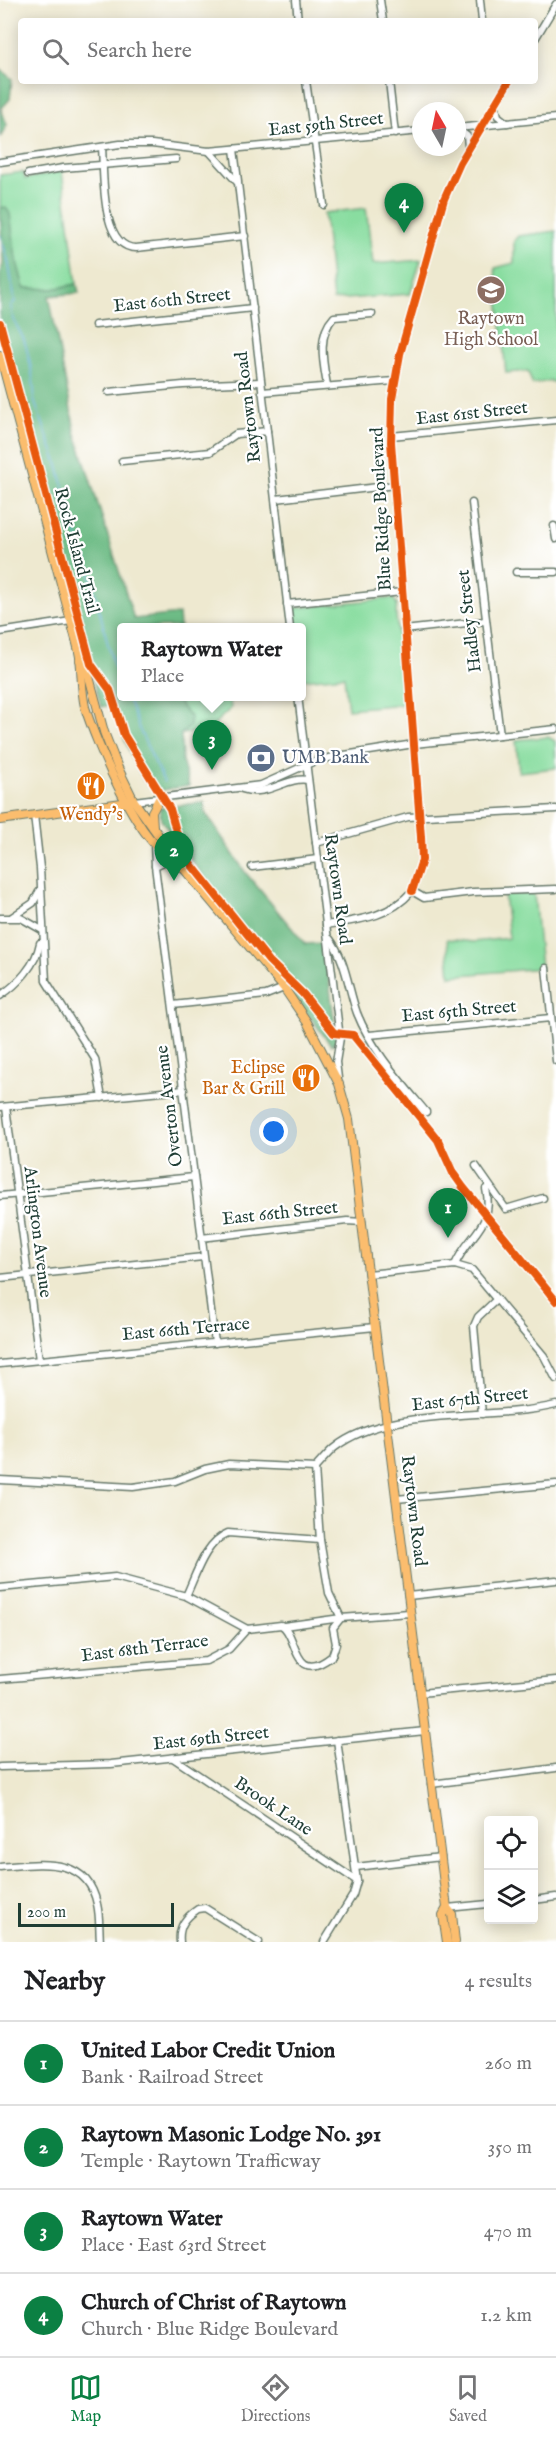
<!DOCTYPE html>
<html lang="en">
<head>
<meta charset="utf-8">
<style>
	:root { --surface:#fff; --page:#f6f6f6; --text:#202124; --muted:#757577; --line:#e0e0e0; --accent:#0b8043 }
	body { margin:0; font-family:"IM FELL English",serif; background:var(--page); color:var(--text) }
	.controls { position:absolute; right:18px; bottom:18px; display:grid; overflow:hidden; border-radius:6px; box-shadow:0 3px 15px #0003 }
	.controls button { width:54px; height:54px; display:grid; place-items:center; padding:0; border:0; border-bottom:2px solid var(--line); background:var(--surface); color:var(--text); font:30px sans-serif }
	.compass { position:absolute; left:412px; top:102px; width:54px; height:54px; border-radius:50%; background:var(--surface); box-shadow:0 3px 15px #0003; rotate:351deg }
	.scale { position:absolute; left:18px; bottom:15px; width:156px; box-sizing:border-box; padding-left:6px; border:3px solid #1f3d34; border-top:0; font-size:16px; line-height:21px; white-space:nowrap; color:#1f3d34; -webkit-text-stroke:4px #fff; paint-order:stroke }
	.you { position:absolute; left:274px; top:1132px; width:21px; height:21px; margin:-15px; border:4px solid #fff; border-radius:50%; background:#1a73e8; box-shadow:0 0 0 9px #1a73e833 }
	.badge { display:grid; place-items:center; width:39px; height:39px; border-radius:50%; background:var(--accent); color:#fff; font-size:20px; font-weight:700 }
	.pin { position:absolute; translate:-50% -50px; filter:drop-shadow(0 2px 3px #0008) }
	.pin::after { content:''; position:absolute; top:32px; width:21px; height:18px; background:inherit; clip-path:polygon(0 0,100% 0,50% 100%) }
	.popup { position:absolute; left:117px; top:623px; width:189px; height:78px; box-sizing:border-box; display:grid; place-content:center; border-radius:6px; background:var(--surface); filter:drop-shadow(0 2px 4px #0005); font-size:20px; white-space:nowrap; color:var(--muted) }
	.popup b { font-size:22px; color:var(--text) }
	.popup::after { content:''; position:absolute; left:50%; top:100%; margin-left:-12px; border:12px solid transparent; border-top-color:var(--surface) }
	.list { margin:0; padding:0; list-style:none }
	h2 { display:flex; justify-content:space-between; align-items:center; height:78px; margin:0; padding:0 24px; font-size:26px }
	h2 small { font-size:20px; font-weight:400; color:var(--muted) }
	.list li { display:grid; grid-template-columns:39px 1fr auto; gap:18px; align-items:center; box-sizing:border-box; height:84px; padding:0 24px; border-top:2px solid var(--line) }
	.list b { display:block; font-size:22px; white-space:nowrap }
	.list p { margin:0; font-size:20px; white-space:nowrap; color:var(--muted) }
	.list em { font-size:20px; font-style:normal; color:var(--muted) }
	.icon { flex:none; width:33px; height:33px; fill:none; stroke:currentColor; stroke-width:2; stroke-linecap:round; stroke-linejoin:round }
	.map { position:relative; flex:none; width:556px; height:1942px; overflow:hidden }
	.search { position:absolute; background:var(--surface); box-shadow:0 3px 15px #0003; left:18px; right:18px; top:18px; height:66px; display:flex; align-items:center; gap:15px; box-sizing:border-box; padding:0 21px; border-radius:6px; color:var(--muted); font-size:22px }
	.sheet { height:414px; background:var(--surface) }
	nav { display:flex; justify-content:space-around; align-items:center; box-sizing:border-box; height:84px; border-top:2px solid var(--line); background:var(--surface); font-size:16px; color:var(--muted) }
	nav a { display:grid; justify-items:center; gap:3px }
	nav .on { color:var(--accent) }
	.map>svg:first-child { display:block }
	.green { fill:#89dda0; stroke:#548d6a; stroke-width:1.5 }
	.forest { fill:#6ebc86; stroke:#467c5d; stroke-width:1.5 }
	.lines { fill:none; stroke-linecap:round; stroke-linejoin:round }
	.stream { stroke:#6ab0e1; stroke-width:1.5 }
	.minor-casing { stroke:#67796b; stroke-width:9 }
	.major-casing { stroke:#67796b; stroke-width:10 }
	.minor { stroke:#fff; stroke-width:6 }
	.major { stroke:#fbbd6e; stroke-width:8 }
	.cycleway-casing { stroke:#fff; stroke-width:11 }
	.cycleway { stroke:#e8590c; stroke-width:8 }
	.labels { text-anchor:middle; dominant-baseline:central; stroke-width:4.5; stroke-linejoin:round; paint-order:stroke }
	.street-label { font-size:18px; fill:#1f3d34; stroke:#fff }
	.education-label { font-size:18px; fill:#785e54; stroke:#fff }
	.service-label { font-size:18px; fill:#4e5e75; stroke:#fff; text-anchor:start }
	.food-label { font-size:18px; fill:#c56008; stroke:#fff }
</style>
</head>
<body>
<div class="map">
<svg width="556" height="1942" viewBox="0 0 556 1942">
	<rect width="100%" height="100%" fill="#fff"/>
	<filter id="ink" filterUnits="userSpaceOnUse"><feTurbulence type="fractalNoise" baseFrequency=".0167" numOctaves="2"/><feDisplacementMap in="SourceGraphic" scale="12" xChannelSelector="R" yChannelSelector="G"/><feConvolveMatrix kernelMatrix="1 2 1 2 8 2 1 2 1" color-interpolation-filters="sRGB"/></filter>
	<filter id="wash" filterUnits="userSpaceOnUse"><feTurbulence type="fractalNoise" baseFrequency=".008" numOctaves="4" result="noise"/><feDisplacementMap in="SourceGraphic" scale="24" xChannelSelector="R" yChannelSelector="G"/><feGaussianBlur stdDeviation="1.35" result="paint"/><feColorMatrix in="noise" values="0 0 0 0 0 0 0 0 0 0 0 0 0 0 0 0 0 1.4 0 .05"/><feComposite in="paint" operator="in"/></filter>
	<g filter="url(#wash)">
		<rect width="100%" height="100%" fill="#eee9d0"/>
		<g class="green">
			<polygon points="62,171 77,284 53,289 24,288 0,208 0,175 23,172 25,179"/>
			<polygon points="366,208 373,264 421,260 410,294 333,300 324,213"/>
			<polygon points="556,231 556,383 550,381 532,384 528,371 506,373 495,268 514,263 514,241 518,236"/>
			<polygon points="393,598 397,604 396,614 403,704 348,709 344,676 302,680 302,628 294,627 294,608"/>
			<polygon points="174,697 229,697 231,708 215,723 216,729 181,734 190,717"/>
			<polygon points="548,737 555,741 556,768 519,772 516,740"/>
			<polygon points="504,894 534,894 541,968 450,976 447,939 473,942 509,938"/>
		</g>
		<g class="forest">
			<polygon points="0,69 12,79 10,99 1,109 7,125 0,138"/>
			<polygon points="6,207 10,214 16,258 24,288 53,289 77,284 79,293 49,296 75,431 134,619 179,614 180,627 122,628 122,696 174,697 190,717 190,726 181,734 182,761 189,786 157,791 144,780 132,758 111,705 101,707 0,321 0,273 3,264 0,208"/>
			<polygon points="204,802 205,812 245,872 305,944 324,943 337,1042 331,1045 161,820 160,808"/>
		</g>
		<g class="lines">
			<g class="stream">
				<path d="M0 235 8 260 15 301 11 306C12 320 18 327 24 340 28 351 36 389 34 400L57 462 75 530 87 561 113 664 122 684"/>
				<polyline points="127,696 140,731 164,782"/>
			</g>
		</g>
	</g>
	<g filter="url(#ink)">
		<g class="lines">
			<g class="minor-casing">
				<g id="minor">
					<polyline points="296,0 298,21"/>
					<polyline points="380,0 383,21"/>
					<polyline points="480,0 482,21"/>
					<polyline points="535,39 556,4"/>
					<polyline points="306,81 324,205"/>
					<polyline points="389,81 395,134"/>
					<polyline points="495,103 498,116 507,123"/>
					<polyline points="457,128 556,118"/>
					<polyline points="458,129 467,136 468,147"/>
					<path d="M102 147C104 173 100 248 136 248L245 236"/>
					<polyline points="234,149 238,181"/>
					<polyline points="209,151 238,183 290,628"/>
					<polyline points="0,162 120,144 152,144 209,151 421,131"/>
					<polyline points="28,174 63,168 176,159"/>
					<polyline points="95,325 253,308"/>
					<path d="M327 385C323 362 317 335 334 317L372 314"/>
					<polyline points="109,392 183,385 261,382"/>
					<polyline points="262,392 394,381"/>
					<polyline points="391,436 556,420"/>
					<polyline points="122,461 210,452 236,434 267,431"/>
					<polyline points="276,499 395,485"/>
					<polyline points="472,503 500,735"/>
					<polyline points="554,526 556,539"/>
					<polyline points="516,572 556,572"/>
					<polyline points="287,604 402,592"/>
					<polyline points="404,630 485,621"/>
					<polyline points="0,632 71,621"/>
					<polyline points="298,696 340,1038 336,1062 338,1078"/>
					<path d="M242 789C268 798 286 776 308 780"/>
					<polyline points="134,801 261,785 315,761 338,756 414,744 556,729"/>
					<polyline points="34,815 40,868 46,981 95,1059 102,1098"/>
					<polyline points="154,842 155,866 215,1343"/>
					<polyline points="316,843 408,817 556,809"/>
					<polyline points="155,866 174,857"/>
					<polyline points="252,867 318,859"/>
					<polyline points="412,891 422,860 421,837 391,442 392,399 400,354 444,199 460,163 509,81"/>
					<polyline points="12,917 33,903 39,892"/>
					<polyline points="0,918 21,918 42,930"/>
					<path d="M326 925C358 920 389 918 412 891L424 898 473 892 556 889"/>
					<path d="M330 939C346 960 348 988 357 1013 371 1049 401 1082 426 1112"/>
					<polyline points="546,968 556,1061"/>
					<path d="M0 996C18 984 36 965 40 943"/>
					<polyline points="173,1005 266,995 284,988"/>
					<polyline points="369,1035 551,1018"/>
					<polyline points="0,1107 184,1090"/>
					<polyline points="6,1107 39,1360"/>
					<polyline points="476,1166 506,1209 543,1198"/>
					<polyline points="0,1196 194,1177"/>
					<polyline points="201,1238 347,1221 362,1222"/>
					<path d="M455 1265C468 1234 495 1227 486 1189"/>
					<polyline points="368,1274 455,1265 472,1270 544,1356 556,1379"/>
					<polyline points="0,1278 203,1257"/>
					<polyline points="0,1364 375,1327"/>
					<polyline points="482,1414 474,1326 478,1317 497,1299"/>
					<path d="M0 1480 133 1487 175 1481 205 1469 229 1464 315 1468C321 1462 327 1454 334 1448 388 1405 491 1421 556 1405"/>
					<polyline points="396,1499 556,1484"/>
					<polyline points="0,1588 115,1577 186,1596 247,1629"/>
					<path d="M186 1596C196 1575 205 1542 228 1533L320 1540"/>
					<polyline points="408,1596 556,1580"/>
					<polyline points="284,1626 341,1618 329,1593 320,1540 315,1468"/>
					<path d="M0 1679 206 1661 229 1649 247 1629 281 1625C298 1632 292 1688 332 1656L336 1644 333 1628 341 1618 410 1613"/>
					<polyline points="420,1693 556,1680"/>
					<polyline points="173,1758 357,1881"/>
					<polyline points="0,1767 111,1764 425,1731"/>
					<polyline points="431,1784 556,1768"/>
					<path d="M0 1867C38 1864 87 1854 97 1904 100 1916 99 1930 100 1942"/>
					<polyline points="356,1867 441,1857"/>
					<polyline points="534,1900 556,1897"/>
					<polyline points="447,1908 488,1904"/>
					<path d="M180 1942C178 1926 186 1917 198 1909L205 1908 259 1942"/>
					<polyline points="324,1942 353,1895 357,1881 337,1740"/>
				</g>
			</g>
			<g class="major-casing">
				<g id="major">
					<path d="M0 355 71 621C74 633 78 645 80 657 82 673 81 690 85 707 94 738 141 851 174 857"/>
					<polyline points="80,660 87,669 104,732 118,768 134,801 174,857 284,988 307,1022 339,1084 349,1119 447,1908 452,1914 455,1942"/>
					<polyline points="0,820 129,802"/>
					<polyline points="153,827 152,812 159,799"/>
					<polyline points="447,1942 443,1915 447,1908"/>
				</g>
			</g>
			<use href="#minor" class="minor"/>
			<use href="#major" class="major"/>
			<g class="cycleway-casing">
				<g id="cycleway">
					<polyline points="0,323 91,664 110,690 124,735 170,809 182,853 269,961 303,994 334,1033 353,1035 438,1140 453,1173 463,1187 556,1301"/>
					<polyline points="412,891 422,860 421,837 391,442 392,399 400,354 444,199 460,163 509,81"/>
				</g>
			</g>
			<use href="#cycleway" class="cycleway"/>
		</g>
	</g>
	<defs>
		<g id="school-disc" transform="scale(1.5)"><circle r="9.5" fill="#8d6e63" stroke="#fff"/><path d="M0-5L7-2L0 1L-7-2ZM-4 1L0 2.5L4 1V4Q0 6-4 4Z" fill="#fff"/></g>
		<g id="bank-disc" transform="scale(1.5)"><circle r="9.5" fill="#5c6f8a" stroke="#fff"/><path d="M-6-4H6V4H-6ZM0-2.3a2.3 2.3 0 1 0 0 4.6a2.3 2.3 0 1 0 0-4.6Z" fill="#fff"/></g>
		<g id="restaurant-disc" transform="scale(1.5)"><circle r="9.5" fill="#e8710a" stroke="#fff"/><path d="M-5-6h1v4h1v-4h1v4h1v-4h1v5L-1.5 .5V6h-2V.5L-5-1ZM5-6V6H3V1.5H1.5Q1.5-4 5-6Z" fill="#fff"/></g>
	</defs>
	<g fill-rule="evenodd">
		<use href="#school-disc" x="491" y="290"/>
		<use href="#bank-disc" x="261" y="758"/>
		<use href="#restaurant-disc" x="91" y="786"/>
		<use href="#restaurant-disc" x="306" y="1078"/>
	</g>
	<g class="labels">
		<g class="street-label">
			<text transform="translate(326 125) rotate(-6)">East 59th Street</text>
			<text transform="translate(172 301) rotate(-6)">East 60th Street</text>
			<text transform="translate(249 407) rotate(-97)">Raytown Road</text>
			<text transform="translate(472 414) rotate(-6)">East 61st Street</text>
			<text transform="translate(382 509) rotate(-93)">Blue Ridge Boulevard</text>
			<text transform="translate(76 551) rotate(75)">Rock Island Trail</text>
			<text transform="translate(470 621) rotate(-97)">Hadley Street</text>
			<text transform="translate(337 889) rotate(82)">Raytown Road</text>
			<text transform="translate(459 1012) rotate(-5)">East 65th Street</text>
			<text transform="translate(170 1106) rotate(-97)">Overton Avenue</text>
			<text transform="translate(280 1214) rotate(-6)">East 66th Street</text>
			<text transform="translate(37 1232) rotate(83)">Arlington Avenue</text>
			<text transform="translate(186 1330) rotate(-5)">East 66th Terrace</text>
			<text transform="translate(470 1400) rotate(-6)">East 67th Street</text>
			<text transform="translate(413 1511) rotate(83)">Raytown Road</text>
			<text transform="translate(145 1649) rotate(-7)">East 68th Terrace</text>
			<text transform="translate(211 1739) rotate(-6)">East 69th Street</text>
			<text transform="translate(273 1807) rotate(34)">Brook Lane</text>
		</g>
		<g class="education-label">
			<text x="491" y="319">Raytown<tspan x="491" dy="21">High School</tspan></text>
		</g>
		<g class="service-label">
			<text x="282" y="758">UMB Bank</text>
		</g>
		<g class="food-label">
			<text x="91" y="815">Wendy's</text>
			<text x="285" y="1068" text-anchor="end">Eclipse<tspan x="285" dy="21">Bar &amp; Grill</tspan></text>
		</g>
	</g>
</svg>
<div class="controls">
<button><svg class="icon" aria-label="locate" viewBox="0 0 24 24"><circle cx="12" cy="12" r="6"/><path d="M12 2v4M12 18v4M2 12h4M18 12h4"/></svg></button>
<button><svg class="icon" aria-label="layers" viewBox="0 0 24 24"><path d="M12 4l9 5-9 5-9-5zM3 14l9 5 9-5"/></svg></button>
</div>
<svg class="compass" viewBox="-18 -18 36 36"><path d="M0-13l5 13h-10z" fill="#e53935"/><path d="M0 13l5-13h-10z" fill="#757577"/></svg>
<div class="scale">200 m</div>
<div class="you"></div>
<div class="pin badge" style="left:448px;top:1238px">1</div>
<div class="pin badge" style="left:174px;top:881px">2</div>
<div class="pin badge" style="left:212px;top:770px">3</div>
<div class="popup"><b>Raytown Water</b>Place</div>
<div class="pin badge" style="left:404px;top:233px">4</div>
<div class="search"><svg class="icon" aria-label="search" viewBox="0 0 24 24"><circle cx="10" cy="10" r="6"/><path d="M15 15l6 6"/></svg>Search here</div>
</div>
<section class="sheet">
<h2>Nearby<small>4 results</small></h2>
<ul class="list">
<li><span class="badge">1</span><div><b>United Labor Credit Union</b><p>Bank · Railroad Street</p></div><em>260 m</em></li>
<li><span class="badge">2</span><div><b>Raytown Masonic Lodge No. 391</b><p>Temple · Raytown Trafficway</p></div><em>350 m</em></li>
<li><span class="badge">3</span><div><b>Raytown Water</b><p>Place · East 63rd Street</p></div><em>470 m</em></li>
<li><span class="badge">4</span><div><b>Church of Christ of Raytown</b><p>Church · Blue Ridge Boulevard</p></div><em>1.2 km</em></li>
</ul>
</section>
<nav>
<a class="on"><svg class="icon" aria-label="map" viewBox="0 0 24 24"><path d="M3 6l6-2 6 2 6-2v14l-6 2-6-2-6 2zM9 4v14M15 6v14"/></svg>Map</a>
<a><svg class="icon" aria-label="directions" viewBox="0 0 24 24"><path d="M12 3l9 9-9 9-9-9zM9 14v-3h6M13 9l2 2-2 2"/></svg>Directions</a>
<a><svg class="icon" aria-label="saved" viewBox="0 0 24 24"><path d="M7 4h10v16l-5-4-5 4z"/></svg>Saved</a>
</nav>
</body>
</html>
